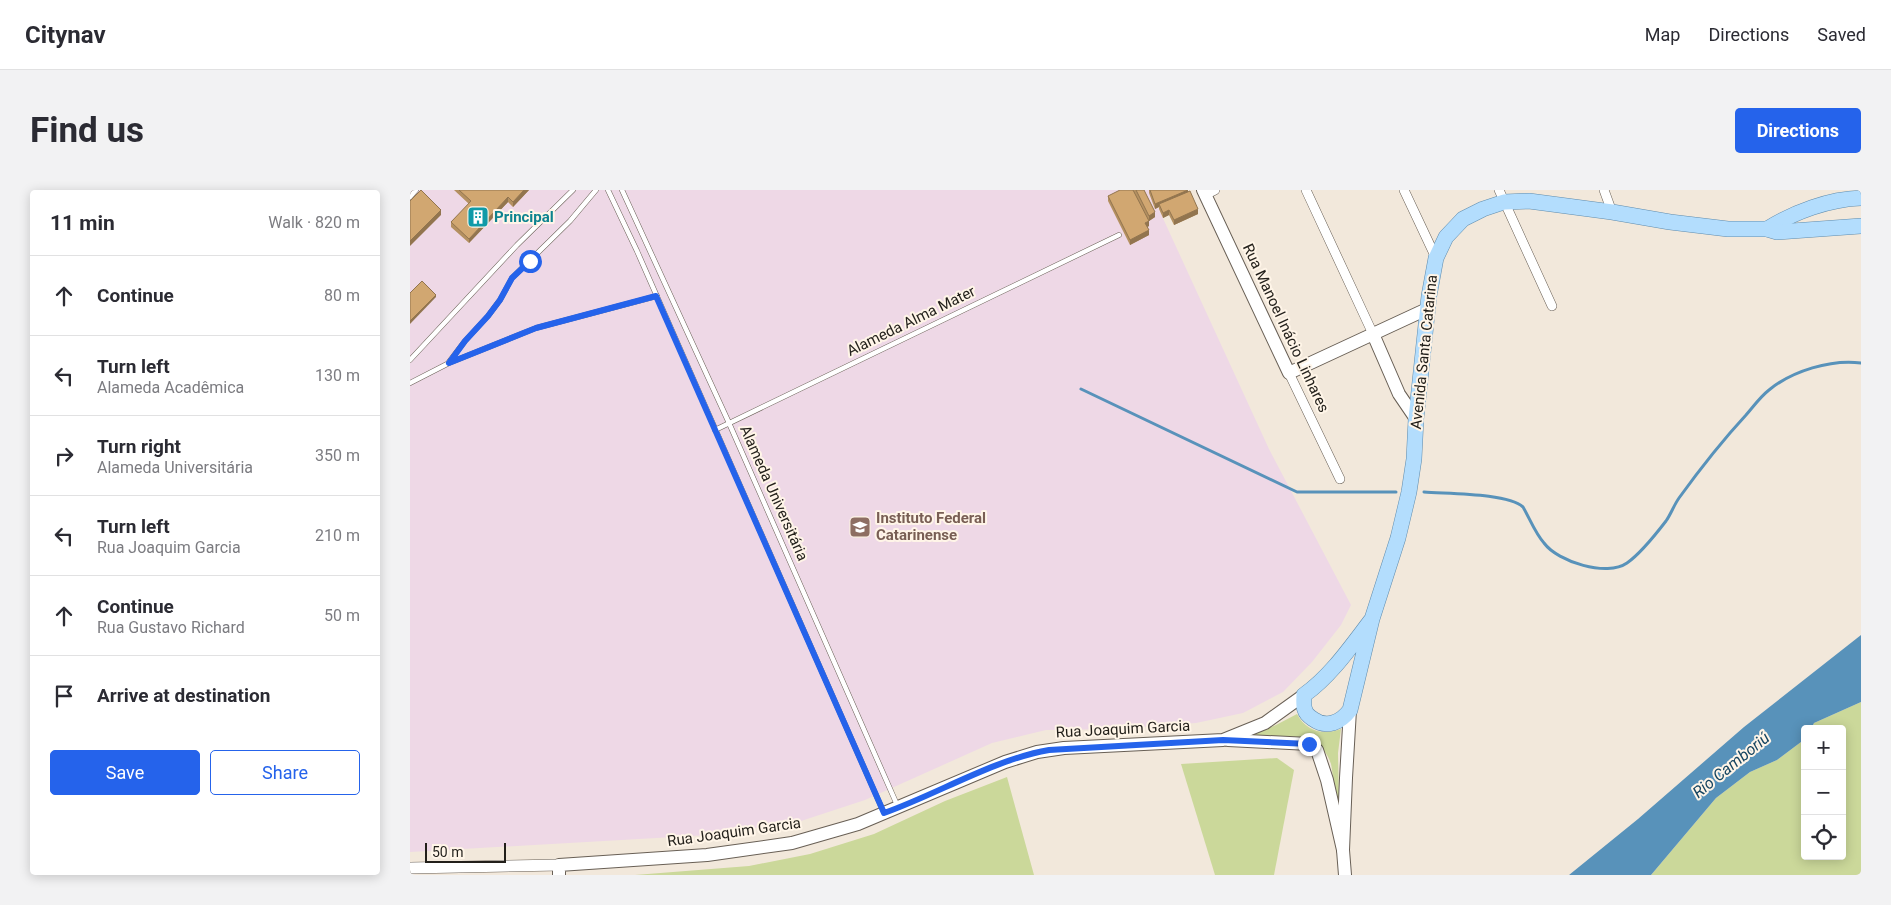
<!DOCTYPE html>
<html lang="en">
<head>
<meta charset="utf-8">
<style>
	:root { --surface:#fff; --page:#f2f2f3; --text:#2b2b33; --muted:#7c7c81; --line:#e1e1e2; --accent:#2563eb }
	body { margin:0; font-family:Roboto,sans-serif; background:var(--page); color:var(--text) }
	.controls { position:absolute; right:15px; bottom:15px; display:grid; overflow:hidden; border-radius:5px; box-shadow:0 2px 12px #0003 }
	.controls button { width:45px; height:45px; display:grid; place-items:center; padding:0; border:0; border-bottom:1px solid var(--line); background:var(--surface); color:var(--text); font:25px sans-serif }
	.scale { position:absolute; left:15px; bottom:12px; width:81px; box-sizing:border-box; padding-left:5px; border:2px solid #221f1a; border-top:0; font-size:14px; line-height:18px; white-space:nowrap; color:#221f1a; -webkit-text-stroke:4px #fff5e8; paint-order:stroke }
	.stop { position:absolute; width:15px; height:15px; margin:-11px; border:4px solid #2563eb; border-radius:50%; background:#fff }
	.stop.end { background:#2563eb; border-color:#fff; box-shadow:0 1px 5px #0008 }
	.list { margin:0; padding:0; list-style:none }
	h2 { display:flex; justify-content:space-between; align-items:center; height:65px; margin:0; padding:0 20px; font-size:21px }
	h2 small { font-size:16px; font-weight:400; color:var(--muted) }
	.list li { display:grid; grid-template-columns:32px 1fr auto; gap:15px; align-items:center; box-sizing:border-box; height:80px; padding:0 20px; border-top:1px solid var(--line) }
	.list b { display:block; font-size:19px; white-space:nowrap }
	.list p { margin:0; font-size:16px; white-space:nowrap; color:var(--muted) }
	.list em { font-size:16px; font-style:normal; color:var(--muted) }
	.actions { display:flex; gap:10px; padding:15px 20px }
	.actions a { flex:1; padding:11px 0; border:1px solid var(--accent); border-radius:5px; text-align:center; font-size:18px; color:var(--accent) }
	.actions .main { background:var(--accent); color:#fff }
	.icon { flex:none; width:28px; height:28px; fill:none; stroke:currentColor; stroke-width:2; stroke-linecap:round; stroke-linejoin:round }
	.map { position:relative; flex:none; width:1451px; height:685px; overflow:hidden; border-radius:5px }
	header { display:flex; align-items:center; gap:30px; box-sizing:border-box; height:70px; padding:0 25px; background:var(--surface); border-bottom:1px solid var(--line) }
	header strong { font-size:24px }
	nav { display:flex; gap:28px; margin-inline-start:auto; font-size:18px }
	.intro { display:flex; align-items:center; justify-content:space-between; box-sizing:border-box; height:120px; padding:0 30px }
	h1 { margin:0; font-size:35px }
	.button { padding:12px 22px; border-radius:5px; background:var(--accent); color:#fff; font-size:18px; font-weight:700 }
	main { display:flex; gap:30px; padding:0 30px }
	aside { flex:1; background:var(--surface); border-radius:5px; box-shadow:0 2px 12px #0003 }
	.map>svg:first-child { display:block }
	.education { fill:#eed8e6 }
	.green { fill:#cbd89a }
	.water { fill:#5892ba }
	.lines { fill:none; stroke-linecap:round; stroke-linejoin:round }
	.stream { stroke:#5892ba; stroke-width:3 }
	.service-casing { stroke:#685f55; stroke-width:5.5 }
	.minor-casing { stroke:#685f55; stroke-width:10 }
	.tertiary-casing { stroke:#685f55; stroke-width:12 }
	.secondary-casing { stroke:#685f55; stroke-width:14 }
	.primary-casing { stroke:#608cad; stroke-width:16 }
	.service { stroke:#fff; stroke-width:4.5 }
	.minor { stroke:#fff; stroke-width:9 }
	.tertiary { stroke:#fff; stroke-width:11 }
	.secondary { stroke:#fff; stroke-width:12 }
	.primary { stroke:#b3ddfd; stroke-width:15 }
	.wall { fill:#b49061 }
	.shaded-wall { fill:#92754f }
	.building { fill:#d1a771; stroke:#92754f }
	.route { stroke:#2563eb; stroke-width:6 }
	.labels { text-anchor:middle; dominant-baseline:central; stroke-width:4; stroke-linejoin:round; paint-order:stroke }
	.culture-label { font-size:15px; font-weight:bold; fill:#0d838f; stroke:#fff5e8; text-anchor:start }
	.street-label { font-size:15px; fill:#221f1a; stroke:#fff5e8 }
	.education-label { font-size:15px; font-weight:bold; fill:#785e54; stroke:#fff5e8; text-anchor:start }
	.water-label { font-size:16px; font-style:italic; fill:#164561; stroke:#fff5e8 }
</style>
</head>
<body>
<header>
<strong>Citynav</strong>
<nav><a>Map</a><a>Directions</a><a>Saved</a></nav>
</header>
<div class="intro"><h1>Find us</h1><a class="button">Directions</a></div>
<main>
<aside>
<h2>11 min<small>Walk · 820 m</small></h2>
<ul class="list">
<li><svg class="icon" aria-label="ahead" viewBox="0 0 24 24"><path d="M12 20V5M6 11l6-6 6 6"/></svg><div><b>Continue</b></div><em>80 m</em></li>
<li><svg class="icon" aria-label="left" viewBox="0 0 24 24"><path d="M17 20v-9H6M10 6l-5 5 5 5"/></svg><div><b>Turn left</b><p>Alameda Acadêmica</p></div><em>130 m</em></li>
<li><svg class="icon" aria-label="right" viewBox="0 0 24 24"><path d="M7 20v-9h11M14 6l5 5-5 5"/></svg><div><b>Turn right</b><p>Alameda Universitária</p></div><em>350 m</em></li>
<li><svg class="icon" aria-label="left" viewBox="0 0 24 24"><path d="M17 20v-9H6M10 6l-5 5 5 5"/></svg><div><b>Turn left</b><p>Rua Joaquim Garcia</p></div><em>210 m</em></li>
<li><svg class="icon" aria-label="ahead" viewBox="0 0 24 24"><path d="M12 20V5M6 11l6-6 6 6"/></svg><div><b>Continue</b><p>Rua Gustavo Richard</p></div><em>50 m</em></li>
<li><svg class="icon" aria-label="arrive" viewBox="0 0 24 24"><path d="M6 21V4h12l-3 4 3 4H6"/></svg><div><b>Arrive at destination</b></div></li>
</ul>
<div class="actions"><a class="main">Save</a><a>Share</a></div>
</aside>
<div class="map">
<svg width="1451" height="685" viewBox="0 0 1451 685">
	<rect width="100%" height="100%" fill="#f2e8db"/>
	<polygon class="education" points="0,0 740,0 859,259 941,415 931,435 902,472 873,502 833,523 786,533 707,539 636,540 582,553 455,610 391,631 299,645 0,662"/>
	<g class="green">
		<polygon points="1451,512 1451,685 1241,685 1306,608 1340,582 1367,570 1395,549 1395,666 1432,666 1432,539 1401,539 1404,533"/>
		<path d="M887 524C896 541 913 546 931 539L928 563 929 610 928 613C922 601 924 587 921 574 911 540 868 548 841 549V545L866 535Z"/>
		<polygon points="867,568 884,580 864,685 805,685 771,574"/>
		<polygon points="597,587 624,685 225,685 339,676 400,664 464,644 535,611"/>
	</g>
	<polygon class="water" points="1451,445 1451,512 1404,533 1401,539 1395,539 1395,549 1367,570 1340,582 1306,608 1241,685 1159,685 1228,629 1334,537"/>
	<g class="lines">
		<g class="stream">
			<polyline points="671,199 887,302 986,302"/>
			<path d="M1014 302C1037 304 1097 303 1113 317 1120 329 1125 343 1134 353 1148 372 1197 387 1217 373 1230 364 1246 344 1256 331 1261 324 1264 315 1269 308 1290 279 1312 251 1336 225 1343 217 1350 207 1359 200 1382 181 1421 169 1451 173"/>
		</g>
		<g class="service-casing">
			<g id="service">
				<polyline points="198,0 227,61 474,623"/>
				<polyline points="212,0 319,233 488,617"/>
				<polyline points="0,7 6,0"/>
				<polyline points="0,170 107,55 163,0"/>
				<polyline points="39,172 55,151 78,126 90,110 102,88 160,31 186,0"/>
				<polyline points="0,193 39,173 126,138 247,106"/>
				<polyline points="305,240 709,45"/>
			</g>
		</g>
		<g class="minor-casing">
			<g id="minor">
				<polyline points="896,0 963,144"/>
				<polyline points="994,0 1026,68"/>
				<polyline points="1089,0 1142,116"/>
				<polyline points="1194,0 1202,22"/>
				<polyline points="795,5 805,0"/>
				<polyline points="879,183 930,289"/>
			</g>
		</g>
		<g class="tertiary-casing">
			<polyline id="tertiary" points="0,678 149,675"/>
		</g>
		<g class="secondary-casing">
			<g id="secondary">
				<polyline points="793,0 879,183 1017,119"/>
				<polyline points="963,144 989,204 1006,229"/>
				<polyline points="818,550 899,554 907,560 917,590 933,660"/>
				<polyline points="149,685 149,675 297,665 382,653 448,634 595,572 627,562 654,558 813,550 855,533 894,505"/>
				<polyline points="935,685 933,660 936,588 940,520"/>
			</g>
		</g>
		<g class="primary-casing">
			<g id="primary">
				<path d="M1357 39C1384 22 1419 9 1451 8"/>
				<path d="M962 429C942 455 921 486 894 505 894 509 893 516 895 520 896 524 900 527 903 529 917 539 931 532 940 520L962 429 988 348 999 302 1004 269 1006 229 1019 106 1026 68 1036 47 1053 29 1073 19 1094 12 1119 11 1202 22 1260 32 1318 39H1357L1367 42 1451 36"/>
			</g>
		</g>
		<use href="#service" class="service"/>
		<use href="#minor" class="minor"/>
		<use href="#tertiary" class="tertiary"/>
		<use href="#secondary" class="secondary"/>
		<use href="#primary" class="primary"/>
	</g>
	<g class="wall">
		<polygon points="44,0 119,0 103,17 98,12 59,53 41,37 41,32 59,14"/>
		<polygon points="723,0 734,0 745,27 739,31 739,36 737,37 739,45 720,55 698,11 698,6"/>
		<polygon points="739,0 777,0 788,24 764,35 759,25 753,28 749,19 749,17 745,19 739,3"/>
	</g>
	<g class="shaded-wall">
		<polygon points="114,0 119,0 103,17 103,12"/>
		<polygon points="778,0 778,5 749,14 749,17 745,19 745,14"/>
		<polygon points="98,7 98,12 59,53 59,49"/>
		<polygon points="788,19 788,24 764,35 764,30"/>
		<polygon points="31,20 31,25 0,56 0,51"/>
		<polygon points="759,20 759,25 753,28 753,23"/>
		<polygon points="745,22 745,27 739,31 739,26"/>
		<polygon points="739,31 739,36 735,38 735,33"/>
		<polygon points="739,40 739,45 720,55 720,50"/>
		<polygon points="26,105 26,107 0,134 0,131"/>
	</g>
	<g class="building">
		<polygon points="11,0 31,20 0,51 0,11"/>
		<polygon points="49,0 114,0 103,12 98,7 59,49 41,32 61,11"/>
		<polygon points="710,0 723,0 739,31 735,33 739,40 720,50 698,6"/>
		<polygon points="726,0 734,0 745,22 739,26"/>
		<polygon points="740,0 778,0 745,14"/>
		<polygon points="780,1 788,19 764,30 759,20 753,23 749,14"/>
		<polygon points="12,91 26,105 0,131 0,103"/>
	</g>
	<g class="lines">
		<path class="route" d="M120 71 102 88 90 110 78 126 55 151 39 173 126 138 246 106 474 623C528 604 582 570 639 560L813 550 899 554"/>
	</g>
	<defs>
		<g id="building-square" transform="scale(1.125)"><rect x="-9" y="-9" width="18" height="18" rx="4" fill="#0f9aa8" stroke="#fff5e8"/><path d="M-4-6H4V6H1V3H-1V6H-4ZM-2.5-4.3h1.7v1.8h-1.7ZM.8-4.3h1.7v1.8H.8ZM-2.5-1h1.7V.8h-1.7ZM.8-1h1.7V.8H.8Z" fill="#fff"/></g>
		<g id="university-square" transform="scale(1.125)"><rect x="-9" y="-9" width="18" height="18" rx="4" fill="#8d6e63" stroke="#fff5e8"/><path d="M0-5L7-2L0 1L-7-2ZM-4 1L0 2.5L4 1V4Q0 6-4 4Z" fill="#fff"/></g>
	</defs>
	<g fill-rule="evenodd">
		<use href="#building-square" x="68" y="27"/>
		<use href="#university-square" x="450" y="337"/>
	</g>
	<g class="labels">
		<g class="culture-label">
			<text x="84" y="27">Principal</text>
		</g>
		<g class="street-label">
			<text transform="translate(501 131) rotate(-26)">Alameda Alma Mater</text>
			<text transform="translate(876 138) rotate(65)">Rua Manoel Inácio Linhares</text>
			<text transform="translate(1014 162) rotate(-84)">Avenida Santa Catarina</text>
			<text transform="translate(364 303) rotate(66)">Alameda Universitária</text>
			<text transform="translate(713 539) rotate(-3)">Rua Joaquim Garcia</text>
			<text transform="translate(324 642) rotate(-8)">Rua Joaquim Garcia</text>
		</g>
		<g class="education-label">
			<text x="466" y="328">Instituto Federal<tspan x="466" dy="17">Catarinense</tspan></text>
		</g>
		<g class="water-label">
			<text transform="translate(1321 575) rotate(-39)">Rio Camboriú</text>
		</g>
	</g>
</svg>
<div class="controls">
<button>+</button>
<button>−</button>
<button><svg class="icon" aria-label="locate" viewBox="0 0 24 24"><circle cx="12" cy="12" r="6"/><path d="M12 2v4M12 18v4M2 12h4M18 12h4"/></svg></button>
</div>
<div class="scale">50 m</div>
<div class="stop" style="left:120px;top:71px"></div>
<div class="stop end" style="left:899px;top:554px"></div>
</div>
</main>
</body>
</html>
